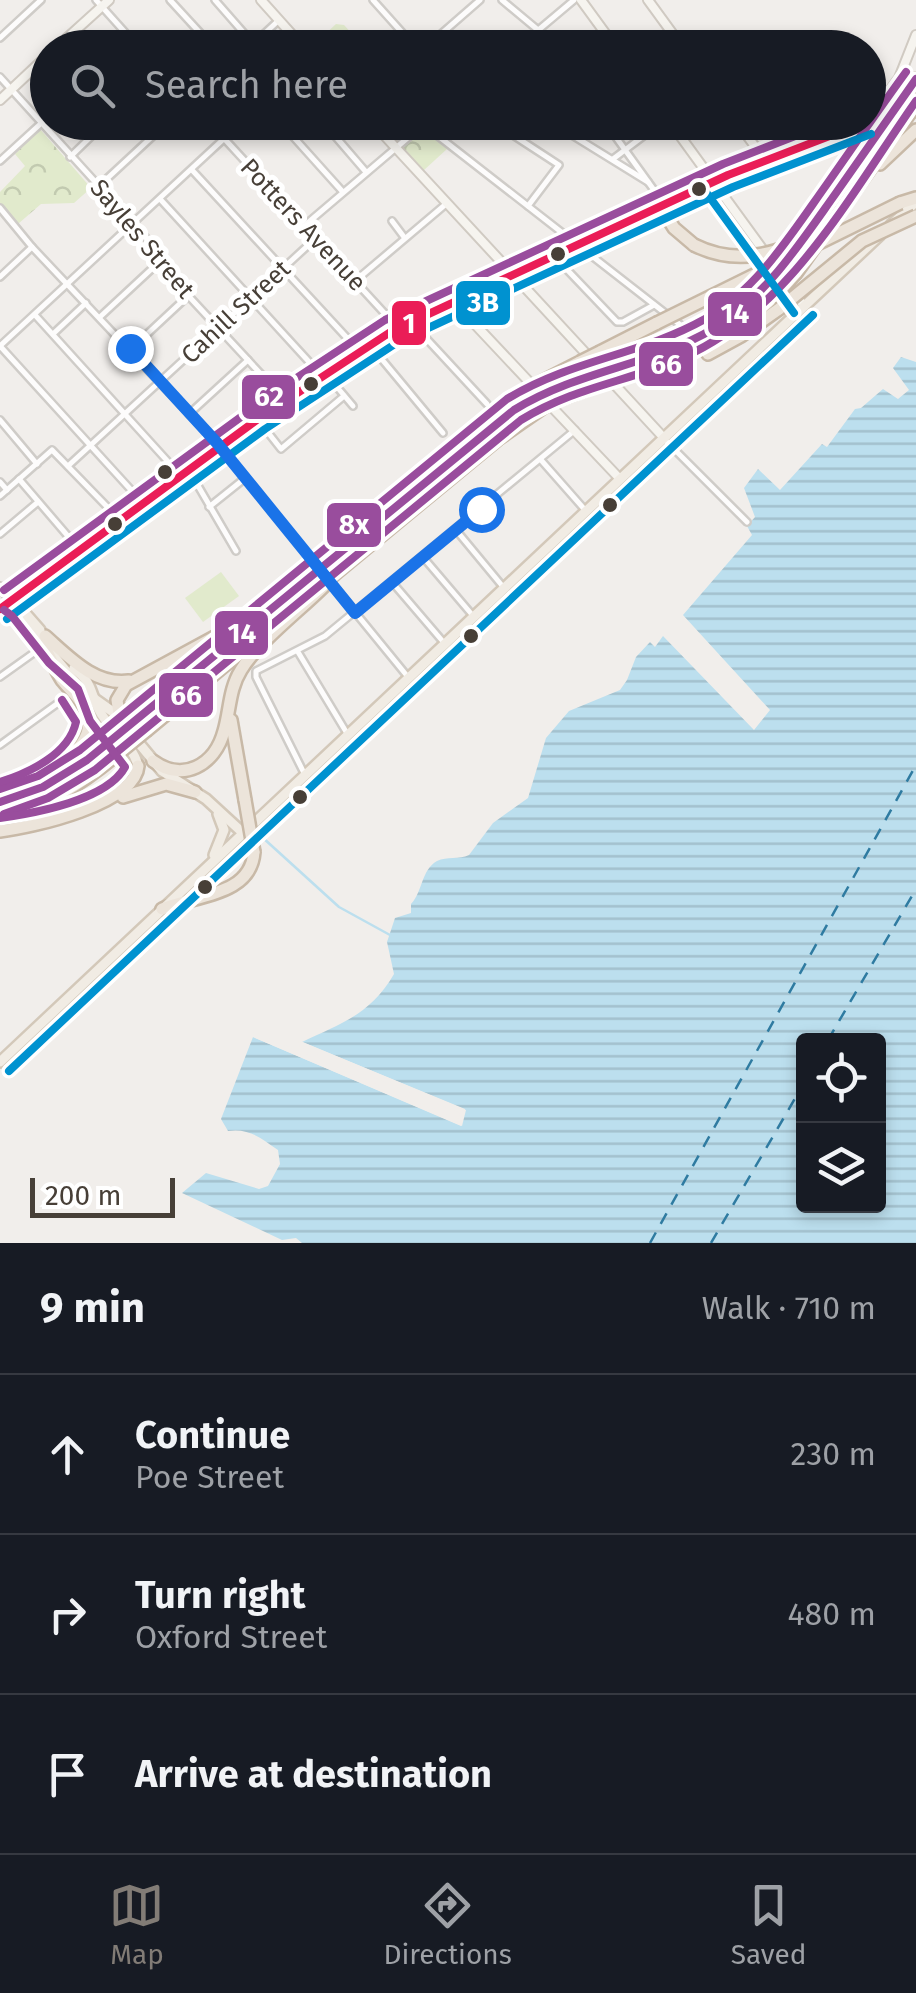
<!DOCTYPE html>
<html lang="en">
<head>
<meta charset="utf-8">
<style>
	:root { --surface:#171b24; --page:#242831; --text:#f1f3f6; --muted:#9ea1a6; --line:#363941; --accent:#827c76 }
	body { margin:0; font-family:"Fira Sans",sans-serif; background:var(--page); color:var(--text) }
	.controls { position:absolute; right:30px; bottom:30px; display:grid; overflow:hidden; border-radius:10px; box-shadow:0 5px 15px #0003 }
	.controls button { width:90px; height:90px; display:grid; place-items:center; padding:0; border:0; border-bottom:2px solid var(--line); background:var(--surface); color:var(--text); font:50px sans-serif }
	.scale { position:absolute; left:30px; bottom:25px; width:145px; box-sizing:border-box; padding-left:10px; border:5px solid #473f37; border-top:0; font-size:28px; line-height:35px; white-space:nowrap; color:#473f37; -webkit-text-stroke:8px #fff; paint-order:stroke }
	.stop { position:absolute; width:30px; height:30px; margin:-22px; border:8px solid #1a73e8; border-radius:50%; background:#fff }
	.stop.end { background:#1a73e8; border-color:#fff; box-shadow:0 2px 10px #0008 }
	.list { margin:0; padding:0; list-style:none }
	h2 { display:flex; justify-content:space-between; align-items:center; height:130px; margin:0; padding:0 40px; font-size:42px }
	h2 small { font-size:32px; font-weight:400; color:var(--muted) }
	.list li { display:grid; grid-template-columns:65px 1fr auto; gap:30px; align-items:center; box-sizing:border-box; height:160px; padding:0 40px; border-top:2px solid var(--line) }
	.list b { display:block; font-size:38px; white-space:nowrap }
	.list p { margin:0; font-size:32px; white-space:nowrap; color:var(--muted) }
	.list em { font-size:32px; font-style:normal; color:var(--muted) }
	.icon { flex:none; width:55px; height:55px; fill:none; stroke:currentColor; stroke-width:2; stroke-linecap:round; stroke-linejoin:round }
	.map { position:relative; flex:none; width:916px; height:1243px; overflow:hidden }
	.search { position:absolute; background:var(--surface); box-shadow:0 5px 15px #0003; left:30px; right:30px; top:30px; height:110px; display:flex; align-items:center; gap:25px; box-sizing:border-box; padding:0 35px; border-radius:55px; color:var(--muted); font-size:38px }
	.sheet { height:610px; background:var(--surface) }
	nav { display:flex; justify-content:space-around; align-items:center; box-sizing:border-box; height:140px; border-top:2px solid var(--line); background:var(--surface); font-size:28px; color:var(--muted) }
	nav a { display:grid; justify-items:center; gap:5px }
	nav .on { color:var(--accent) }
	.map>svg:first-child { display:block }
	.green { fill:#e1eacc }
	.park { fill:url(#park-crowns) }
	.water { fill:url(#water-rules); fill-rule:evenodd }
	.pier { fill:#f1eeeb }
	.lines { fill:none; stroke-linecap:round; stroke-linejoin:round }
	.stream { stroke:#bcdfee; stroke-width:2.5 }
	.ferry { stroke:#2f7ba1; stroke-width:2.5; stroke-dasharray:12 10; stroke-linecap:butt }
	.street-casing { stroke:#cfccc8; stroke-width:10 }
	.secondary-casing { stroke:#d0cac2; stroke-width:12 }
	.primary-casing { stroke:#d3c8b9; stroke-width:14 }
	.highway-casing { stroke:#c8b9a7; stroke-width:16 }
	.street { stroke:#fdfcfc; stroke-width:5 }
	.secondary { stroke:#f6f4ef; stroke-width:8 }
	.primary { stroke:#f1ece4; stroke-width:9 }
	.highway { stroke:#ece4da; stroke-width:11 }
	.highway-bridge-casing { stroke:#c8b9a7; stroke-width:16; stroke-linecap:butt }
	.highway-bridge { stroke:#ece4da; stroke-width:11 }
	.bus-1-casing { stroke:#fff; stroke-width:15 }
	.bus-2-casing { stroke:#fff; stroke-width:15 }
	.bus-3-casing { stroke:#fff; stroke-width:15 }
	.bus-4-casing { stroke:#fff; stroke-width:15 }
	.bus-5-casing { stroke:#fff; stroke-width:15 }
	.bus-6-casing { stroke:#fff; stroke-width:15 }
	.bus-1 { stroke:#994d9d; stroke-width:8 }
	.bus-2 { stroke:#ea1d57; stroke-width:8 }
	.bus-3 { stroke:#994d9d; stroke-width:8 }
	.bus-4 { stroke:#994d9d; stroke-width:8 }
	.bus-5 { stroke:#0092d0; stroke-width:8 }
	.bus-6 { stroke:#994d9d; stroke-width:8 }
	.route { stroke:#1a73e8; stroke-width:12 }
	.bus-dot { fill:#473f37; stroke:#fff; stroke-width:4 }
	.labels { text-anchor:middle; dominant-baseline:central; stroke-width:10; stroke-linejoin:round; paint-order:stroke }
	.street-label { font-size:25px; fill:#473f37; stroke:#fff }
	.line-badge { stroke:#fff; stroke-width:4 }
	.badge-label { font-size:28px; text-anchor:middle; font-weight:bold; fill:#fff }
</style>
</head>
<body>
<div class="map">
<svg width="916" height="1243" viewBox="0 0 916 1243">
	<defs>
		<pattern id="park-crowns" width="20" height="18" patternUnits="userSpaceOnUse" patternTransform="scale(2.5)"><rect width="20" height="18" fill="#e1eacc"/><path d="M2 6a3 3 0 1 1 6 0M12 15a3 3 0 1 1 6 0" fill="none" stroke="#c2cab0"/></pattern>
		<pattern id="water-rules" width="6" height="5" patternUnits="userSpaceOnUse" patternTransform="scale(2.5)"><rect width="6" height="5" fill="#bcdfee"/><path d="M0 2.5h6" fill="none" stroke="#a3c0cd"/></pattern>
	</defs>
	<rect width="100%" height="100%" fill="#f1eeeb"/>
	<g class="green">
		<polygon points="336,24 344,25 364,47 317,47 317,42"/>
		<polygon points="221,572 239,596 203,622 185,598"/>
	</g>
	<g class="park">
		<polygon points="40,129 91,188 74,203 41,204 18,224 0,203 0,192 25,166 15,154"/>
		<polygon points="424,130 447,149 423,171 402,149"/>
	</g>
	<path class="water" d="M901 357 916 362V1243H302L296 1238 282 1240 182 1193 206 1173 259 1189 268 1186 280 1164 278 1150C261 1138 249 1128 228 1131L221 1119 253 1037 461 1126 465 1109 302 1042C342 1023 371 1014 394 974L387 942 395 918 411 913V904C423 891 421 870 437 861 447 856 459 860 469 855L493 823 528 798 546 738 569 711 620 690 627 680 636 657 650 642 655 647 663 636 754 730 770 710 683 615 752 535 747 526 755 517 744 488 758 469 780 490 822 444 827 447 855 409 861 408 883 389 898 399 909 390 893 368ZM804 1040H878V1206H804Z"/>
	<polygon class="pier" points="254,1032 458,1119 460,1113 300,1047 298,1040 466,1110 462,1126 253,1037"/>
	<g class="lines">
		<polyline class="stream" points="262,837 339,907 390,935"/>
		<g class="ferry">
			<polyline points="828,1040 916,889"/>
			<polyline points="650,1243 916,765"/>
			<polyline points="711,1243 804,1083"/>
		</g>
		<g class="street-casing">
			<g id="street">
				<polyline points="96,0 139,48"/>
				<polyline points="170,0 214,48"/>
				<polyline points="215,0 257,48"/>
				<polyline points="373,0 416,48"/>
				<polyline points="502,0 538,30 550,48"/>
				<polyline points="0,38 41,0"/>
				<polyline points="123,48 132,39"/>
				<polyline points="249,48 279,20"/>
				<polyline points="425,48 480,0"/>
				<polyline points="517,48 574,0"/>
				<polyline points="0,77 148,240 158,263 285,400"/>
				<polyline points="209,122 398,328"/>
				<polyline points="280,122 342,191"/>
				<polyline points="323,122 366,172"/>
				<polyline points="551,122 648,182"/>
				<polyline points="605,122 664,204"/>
				<polyline points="424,125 683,327"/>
				<polyline points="507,131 559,165 528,206"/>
				<polyline points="70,157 106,122"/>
				<polyline points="613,159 662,122"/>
				<polyline points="0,161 48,117"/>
				<polyline points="192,170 360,352"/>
				<polyline points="98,187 168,122"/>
				<polyline points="160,199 322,376"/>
				<polyline points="0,208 32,247 217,443 408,677"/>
				<polyline points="392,221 404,237"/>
				<polyline points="304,226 424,124"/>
				<polyline points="555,257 617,322 623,322 654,305"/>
				<polyline points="0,277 32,247"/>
				<polyline points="355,281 446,204"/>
				<polyline points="35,315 181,476"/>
				<polyline points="101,316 157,264"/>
				<polyline points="411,322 487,404"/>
				<polyline points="53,334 86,303"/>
				<polyline points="370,345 443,433"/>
				<polyline points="0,346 242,122"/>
				<polyline points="0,346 142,502"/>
				<polyline points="131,349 189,295"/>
				<polyline points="326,374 353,406"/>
				<polyline points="189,414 248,360"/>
				<polyline points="0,420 37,464"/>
				<polyline points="259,421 281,449 344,396"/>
				<polyline points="664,439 747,522"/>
				<polyline points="541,460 585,510"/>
				<polyline points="68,466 315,239"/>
				<polyline points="190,472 236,551"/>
				<polyline points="19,479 79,549"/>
				<polyline points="0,482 7,490"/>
				<polyline points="0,496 52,450 119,519"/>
				<polyline points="209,507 244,479"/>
				<polyline points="456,530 504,588"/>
				<polyline points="0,534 38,502"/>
				<polyline points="423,557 474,617"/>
				<polyline points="392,582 445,644"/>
				<polyline points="298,652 348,735"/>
				<polyline points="0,677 42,647"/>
				<polyline points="0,745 58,703"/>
				<polyline points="305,775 256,677 256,671 325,636 575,430"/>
				<polyline points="0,779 17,784 38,768"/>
			</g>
		</g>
		<g class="secondary-casing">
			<g id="secondary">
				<polyline points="261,0 304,48"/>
				<polyline points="581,0 616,48"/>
				<polyline points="648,0 683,48"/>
				<polyline points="56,48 109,0"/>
				<polyline points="0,100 48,55"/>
				<polyline points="868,121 899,78 916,35"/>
				<polyline points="372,122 663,437"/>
				<polyline points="670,122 766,254"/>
				<polyline points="737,122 765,160"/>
				<polyline points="777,269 804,306"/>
				<polyline points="454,302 533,386"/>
				<polyline points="549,404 620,479"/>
				<polyline points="0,587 11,600 0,609"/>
			</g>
		</g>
		<g class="primary-casing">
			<g id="primary">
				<polyline points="868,122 916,104"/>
				<polyline points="891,225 916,202"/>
				<polyline points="11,600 285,400 392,331 728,175 867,122"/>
				<polyline points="11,600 19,614 82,690 113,712 162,771 206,799 243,833"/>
				<polyline points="18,605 40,630"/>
				<path d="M74 668C95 685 89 695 102 715 113 733 133 745 138 766"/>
				<polyline points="214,855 224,830 218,814"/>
				<polyline points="0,1062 880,235"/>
			</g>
		</g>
		<g class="highway-casing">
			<g id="highway">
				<polyline points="899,104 916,79"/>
				<polyline points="880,164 916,130"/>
				<polyline points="900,203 916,198"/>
				<polyline points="660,206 674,228 694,245"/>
				<polyline points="803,241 885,125"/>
				<polyline points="796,273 909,114"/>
				<polyline points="600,352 657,323"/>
				<polyline points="708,354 741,336 779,309"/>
				<path d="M607 369C670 352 723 330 770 282"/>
				<path d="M616 379C678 361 731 339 778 293"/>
				<polyline points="537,384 580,362"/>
				<polyline points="545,391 593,372"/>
				<polyline points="555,401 604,383"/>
				<polyline points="500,411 528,389"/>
				<polyline points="322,566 466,447 535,396"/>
				<polyline points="331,577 498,439 544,407"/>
				<path d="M45 636C69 657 95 686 129 681"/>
				<polyline points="137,718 314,572"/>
				<polyline points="120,720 117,700 126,685 231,628 252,620"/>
				<polyline points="231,720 245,800"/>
				<polyline points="147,730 286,614"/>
				<path d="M153 761C183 783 215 765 224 731 230 711 229 689 241 670 259 641 299 611 324 586"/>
				<path d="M0 795C29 787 104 750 86 711 81 699 70 690 62 680 55 669 50 657 44 645"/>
				<polyline points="21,796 65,775 106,744"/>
				<polyline points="123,797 166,784 195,792"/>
				<path d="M0 817C44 807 80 785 115 756"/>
				<path d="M0 831C33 827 135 804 138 766"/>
				<path d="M162 909C195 895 251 896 254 852"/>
			</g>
		</g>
		<use href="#street" class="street"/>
		<use href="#secondary" class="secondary"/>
		<use href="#primary" class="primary"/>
		<use href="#highway" class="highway"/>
		<g class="highway-bridge-casing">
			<g id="highway-bridge">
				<polyline points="909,114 916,104"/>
				<polyline points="885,125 899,104"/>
				<path d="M694 245C740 268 778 252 821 233"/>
				<polyline points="770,282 788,261"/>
				<polyline points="778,293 796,273"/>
				<polyline points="779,309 862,241 916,216"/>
				<polyline points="657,323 900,203"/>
				<polyline points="580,362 600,352"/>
				<polyline points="593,372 607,369"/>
				<polyline points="604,383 616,379"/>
				<polyline points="528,389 537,384"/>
				<polyline points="535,396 545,391"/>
				<polyline points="544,407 555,401"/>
				<polyline points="314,572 322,566"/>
				<polyline points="323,584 331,577"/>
				<polyline points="106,744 137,718"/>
				<polyline points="115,756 147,730"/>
				<polyline points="245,800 254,852"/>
			</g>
		</g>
		<use href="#highway-bridge" class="highway-bridge"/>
		<g class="bus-1-casing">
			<path id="bus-1" d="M0 802 43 787 87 760 514 410C579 370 650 366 713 329 766 297 801 242 836 193 863 155 889 117 916 79"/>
		</g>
		<g class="bus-2-casing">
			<polyline id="bus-2" points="0,609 258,419 392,331 728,175 866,122"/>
		</g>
		<g class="bus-3-casing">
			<path id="bus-3" d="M4 814 48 798 95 770 521 420C577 386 628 382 684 357 790 310 852 192 916 101"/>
		</g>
		<g class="bus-4-casing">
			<path id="bus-4" d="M0 789 38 776 80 750 507 399C573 359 641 355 705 319 758 289 792 233 827 184 853 147 879 109 906 72"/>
		</g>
		<g class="bus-5-casing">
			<g id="bus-5">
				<polyline points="703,188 794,313"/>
				<polyline points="7,619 265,429 398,342 733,187 871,134"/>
				<polyline points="9,1071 813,315"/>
			</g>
		</g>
		<g class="bus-6-casing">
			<g id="bus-6">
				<polyline points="4,590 278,390 385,320 723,164 831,122"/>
				<path d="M0 782C29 773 69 754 76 722L62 700"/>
				<path d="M0 818C35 813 107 800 125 767L90 721 78 689 49 663 12 616 4 610"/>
			</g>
		</g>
		<use href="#bus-1" class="bus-1"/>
		<use href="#bus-2" class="bus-2"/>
		<use href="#bus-3" class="bus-3"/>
		<use href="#bus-4" class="bus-4"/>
		<use href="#bus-5" class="bus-5"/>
		<use href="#bus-6" class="bus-6"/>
	</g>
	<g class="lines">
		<polyline class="route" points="130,348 217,443 355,613 481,509"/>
	</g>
	<g class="bus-dot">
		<circle cx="699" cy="189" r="9"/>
		<circle cx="558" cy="254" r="9"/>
		<circle cx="311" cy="384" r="9"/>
		<circle cx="165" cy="472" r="9"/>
		<circle cx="610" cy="505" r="9"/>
		<circle cx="115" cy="524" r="9"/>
		<circle cx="471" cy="636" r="9"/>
		<circle cx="300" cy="797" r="9"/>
		<circle cx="205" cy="887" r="9"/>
	</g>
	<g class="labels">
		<g class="street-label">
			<text transform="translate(303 225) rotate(47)">Potters Avenue</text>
			<text transform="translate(142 239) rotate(50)">Sayles Street</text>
			<text transform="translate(236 312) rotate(-43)">Cahill Street</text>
		</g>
	</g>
	<g class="line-badge">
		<rect x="454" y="279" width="58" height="48" rx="10" fill="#0092d0"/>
		<rect x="706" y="290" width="58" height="48" rx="10" fill="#994d9d"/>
		<rect x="390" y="299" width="38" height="48" rx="10" fill="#ea1d57"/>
		<rect x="637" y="340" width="58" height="48" rx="10" fill="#994d9d"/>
		<rect x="240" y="373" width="57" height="48" rx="10" fill="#994d9d"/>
		<rect x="325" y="501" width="58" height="48" rx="10" fill="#994d9d"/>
		<rect x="213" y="609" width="57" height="48" rx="10" fill="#994d9d"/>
		<rect x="157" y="671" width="58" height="48" rx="10" fill="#994d9d"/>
	</g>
	<g class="badge-label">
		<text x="483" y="312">3B</text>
		<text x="735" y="323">14</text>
		<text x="409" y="333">1</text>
		<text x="666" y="374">66</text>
		<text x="269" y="406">62</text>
		<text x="354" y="534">8x</text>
		<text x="242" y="643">14</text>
		<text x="186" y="705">66</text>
	</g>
</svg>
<div class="controls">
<button><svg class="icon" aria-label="locate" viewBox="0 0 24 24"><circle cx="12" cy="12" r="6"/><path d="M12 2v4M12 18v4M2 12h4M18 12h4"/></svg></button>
<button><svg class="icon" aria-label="layers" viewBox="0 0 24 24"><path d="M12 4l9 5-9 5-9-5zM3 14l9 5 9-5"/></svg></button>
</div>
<div class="scale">200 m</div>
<div class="stop" style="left:481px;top:509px"></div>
<div class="stop end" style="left:130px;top:348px"></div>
<div class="search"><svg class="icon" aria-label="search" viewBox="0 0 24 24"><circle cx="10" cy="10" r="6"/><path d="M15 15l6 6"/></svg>Search here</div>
</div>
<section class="sheet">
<h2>9 min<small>Walk · 710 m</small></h2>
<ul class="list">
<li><svg class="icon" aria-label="ahead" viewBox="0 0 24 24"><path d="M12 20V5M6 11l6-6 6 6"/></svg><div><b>Continue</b><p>Poe Street</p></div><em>230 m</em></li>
<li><svg class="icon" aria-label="right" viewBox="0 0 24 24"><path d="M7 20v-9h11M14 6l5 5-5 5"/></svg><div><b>Turn right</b><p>Oxford Street</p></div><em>480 m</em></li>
<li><svg class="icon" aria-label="arrive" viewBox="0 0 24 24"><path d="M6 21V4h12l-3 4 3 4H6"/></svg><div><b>Arrive at destination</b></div></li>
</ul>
</section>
<nav>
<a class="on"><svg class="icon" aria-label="map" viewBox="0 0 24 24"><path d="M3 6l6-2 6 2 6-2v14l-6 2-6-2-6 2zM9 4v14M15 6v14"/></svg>Map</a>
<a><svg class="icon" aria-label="directions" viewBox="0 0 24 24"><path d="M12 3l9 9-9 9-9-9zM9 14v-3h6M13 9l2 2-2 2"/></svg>Directions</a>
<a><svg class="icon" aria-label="saved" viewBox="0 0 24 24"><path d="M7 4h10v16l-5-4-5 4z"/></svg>Saved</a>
</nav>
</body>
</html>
